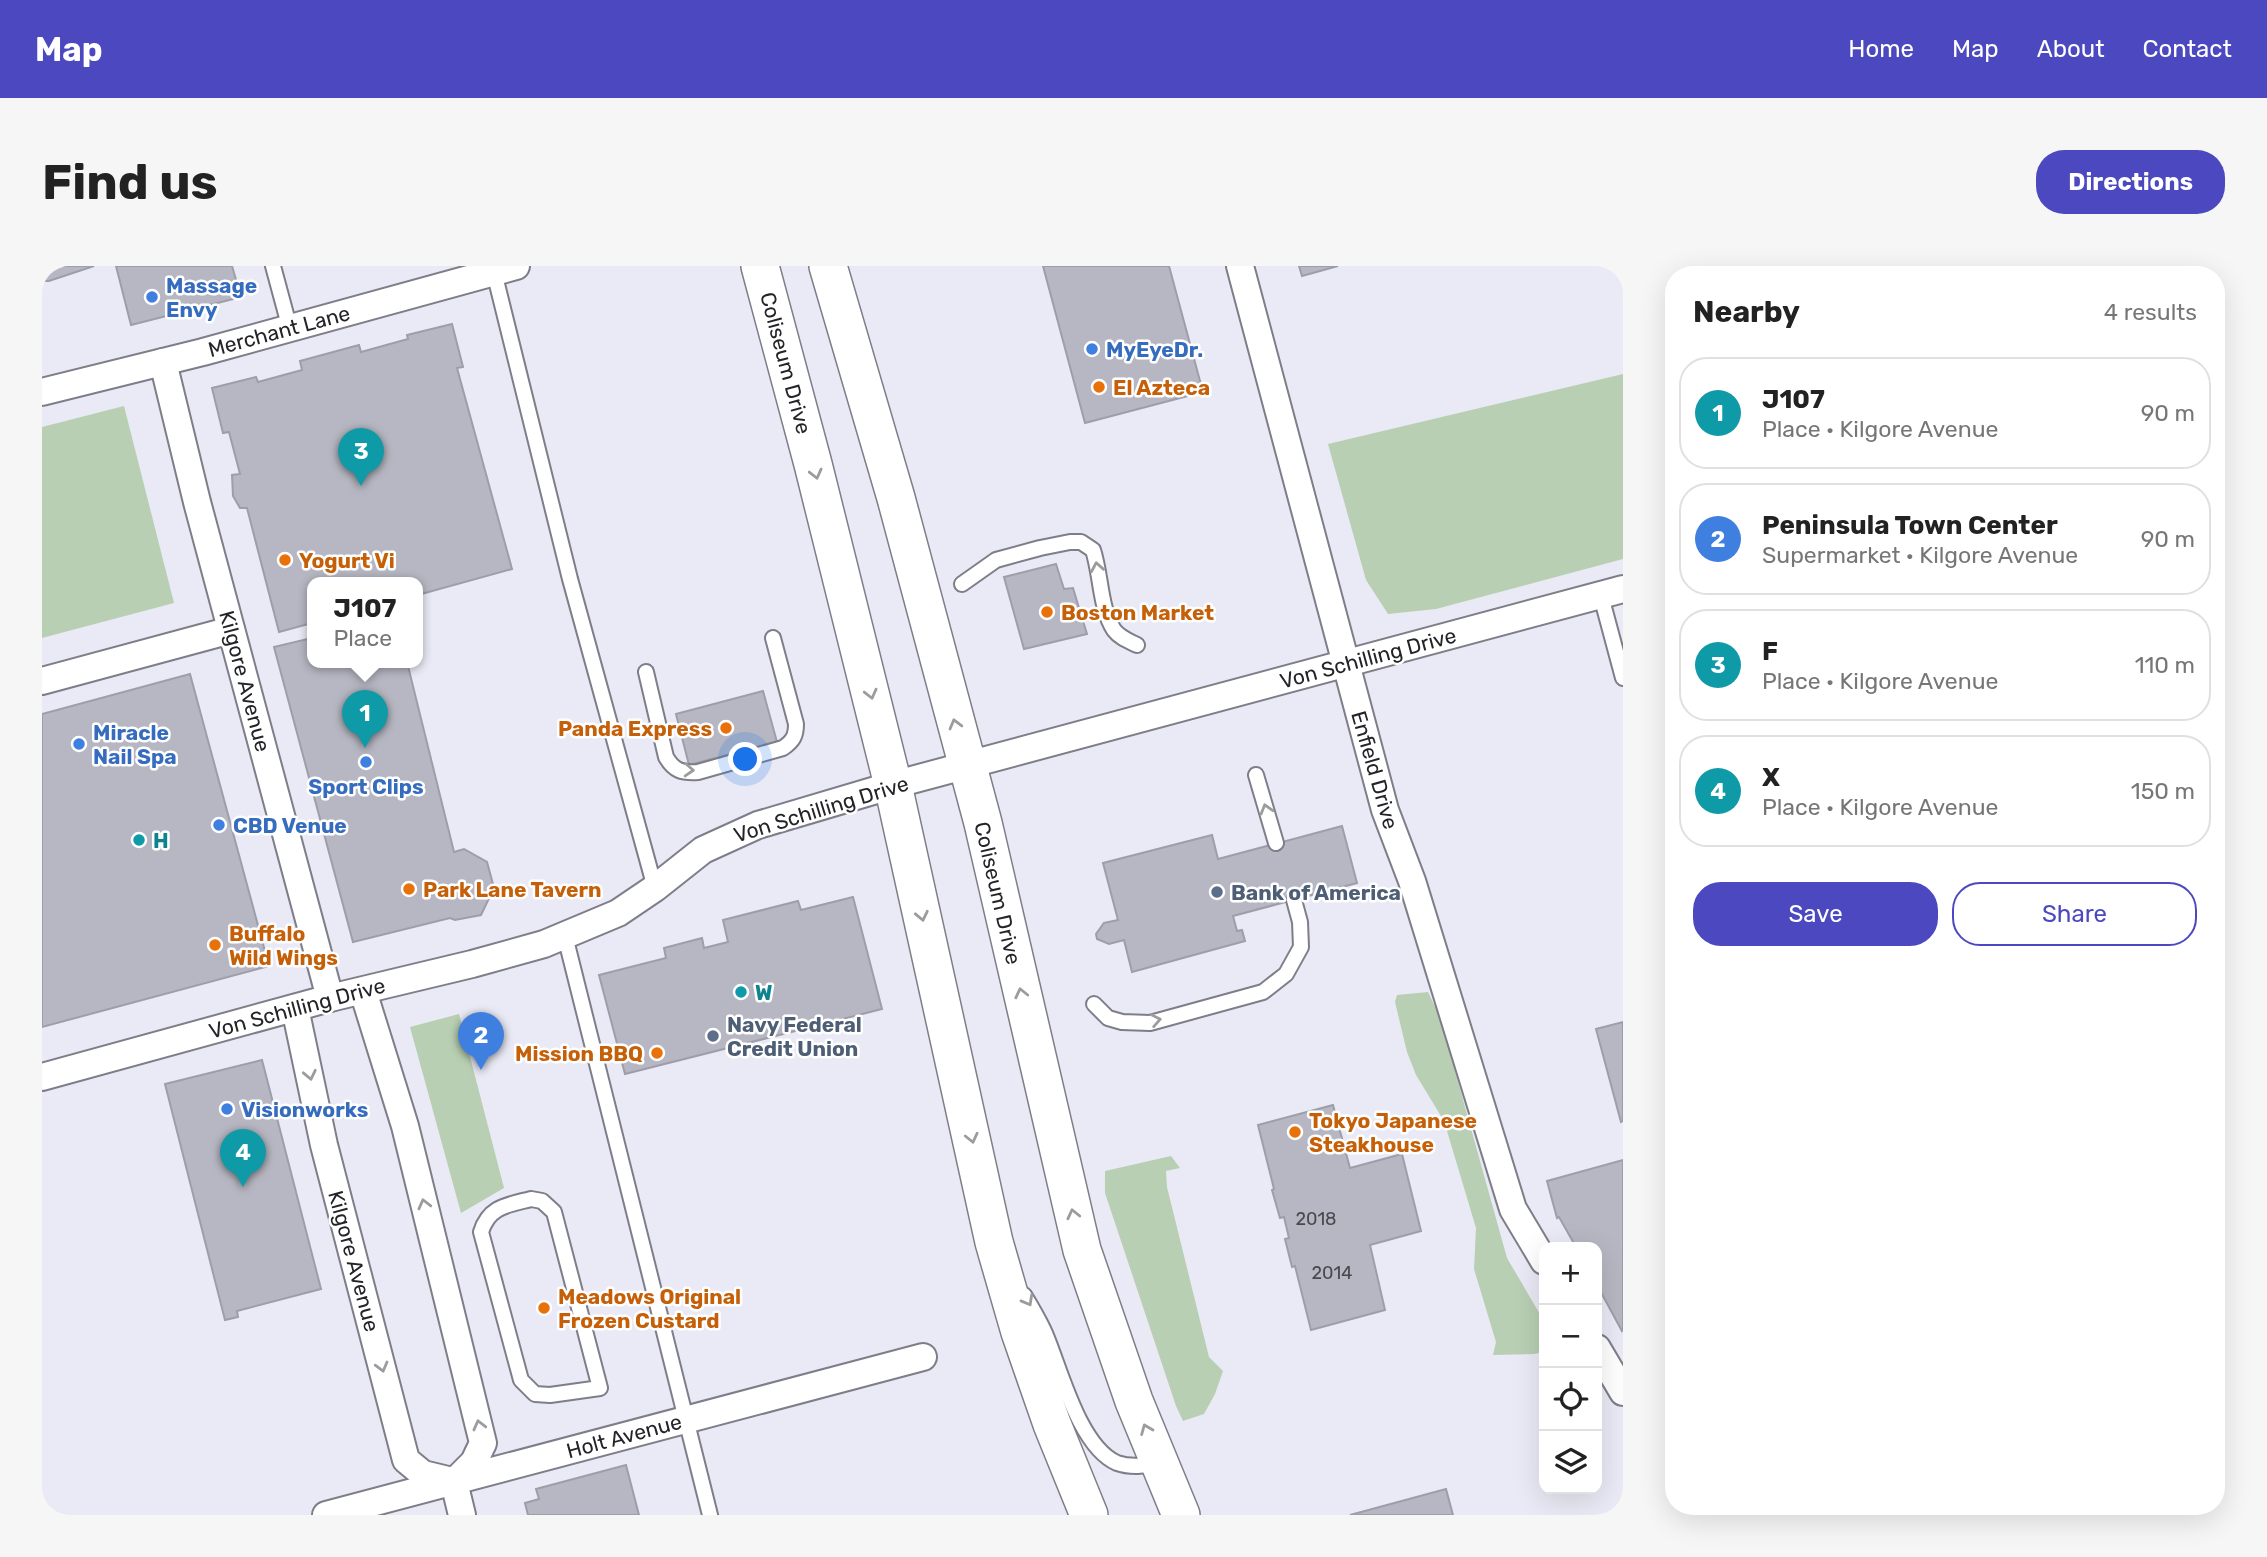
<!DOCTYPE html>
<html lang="en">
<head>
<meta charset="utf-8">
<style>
	:root { --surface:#fff; --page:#f6f6f6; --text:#222; --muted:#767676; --line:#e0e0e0; --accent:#4c49c0 }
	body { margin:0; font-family:Rubik,sans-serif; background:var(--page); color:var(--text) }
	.controls { position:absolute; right:21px; bottom:21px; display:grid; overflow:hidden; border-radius:14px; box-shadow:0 7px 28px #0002 }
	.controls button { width:63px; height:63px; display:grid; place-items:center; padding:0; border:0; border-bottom:2px solid var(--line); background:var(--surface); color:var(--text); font:35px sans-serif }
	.you { position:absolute; left:704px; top:494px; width:24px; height:24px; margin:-18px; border:5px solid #fff; border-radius:50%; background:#1a73e8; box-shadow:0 0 0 10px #1a73e833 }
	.badge { display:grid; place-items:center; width:46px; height:46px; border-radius:50%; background:var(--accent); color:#fff; font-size:23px; font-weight:700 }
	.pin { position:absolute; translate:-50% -58px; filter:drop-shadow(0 2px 4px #0008) }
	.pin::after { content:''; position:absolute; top:37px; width:24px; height:21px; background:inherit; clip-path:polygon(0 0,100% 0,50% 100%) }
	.popup { position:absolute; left:265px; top:311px; width:116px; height:91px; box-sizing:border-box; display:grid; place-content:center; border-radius:14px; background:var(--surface); filter:drop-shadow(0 2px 5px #0005); font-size:23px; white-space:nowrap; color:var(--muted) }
	.popup b { font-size:26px; color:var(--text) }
	.popup::after { content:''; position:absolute; left:50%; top:100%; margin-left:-14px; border:14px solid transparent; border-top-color:var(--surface) }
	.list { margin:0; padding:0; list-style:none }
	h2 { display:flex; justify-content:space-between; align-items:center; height:91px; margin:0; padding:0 28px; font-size:30px }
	h2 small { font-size:23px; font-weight:400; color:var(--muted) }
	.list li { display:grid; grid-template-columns:46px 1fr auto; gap:21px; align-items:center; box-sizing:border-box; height:112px; margin:0 14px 14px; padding:0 14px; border:2px solid var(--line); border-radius:28px }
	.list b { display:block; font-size:26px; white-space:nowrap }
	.list p { margin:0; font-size:23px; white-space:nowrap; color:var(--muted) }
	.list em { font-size:23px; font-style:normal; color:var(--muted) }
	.actions { display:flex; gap:14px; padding:21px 28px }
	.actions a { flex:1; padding:16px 0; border:2px solid var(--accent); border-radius:28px; text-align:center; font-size:24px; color:var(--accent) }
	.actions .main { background:var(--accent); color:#fff }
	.icon { flex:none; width:38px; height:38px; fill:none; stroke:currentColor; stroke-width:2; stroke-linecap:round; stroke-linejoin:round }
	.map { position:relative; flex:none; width:1581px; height:1249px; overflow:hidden; border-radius:28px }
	header { display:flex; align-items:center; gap:42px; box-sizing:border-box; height:98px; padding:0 35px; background:var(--accent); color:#fff }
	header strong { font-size:33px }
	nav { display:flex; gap:38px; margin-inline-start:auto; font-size:24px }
	.intro { display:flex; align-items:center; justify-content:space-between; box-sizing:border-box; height:168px; padding:0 42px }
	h1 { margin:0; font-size:49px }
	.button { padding:18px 32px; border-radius:28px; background:var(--accent); color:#fff; font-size:24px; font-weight:700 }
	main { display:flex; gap:42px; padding:0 42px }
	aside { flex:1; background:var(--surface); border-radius:28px; box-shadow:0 7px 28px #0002 }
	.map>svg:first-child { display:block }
	.green { fill:#b8cfb3 }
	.building { fill:#b6b7c2; stroke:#9d9ea9; stroke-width:2 }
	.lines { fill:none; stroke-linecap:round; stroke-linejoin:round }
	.lane-casing { stroke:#7e7e89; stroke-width:18 }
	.street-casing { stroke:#7e7e89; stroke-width:30 }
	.secondary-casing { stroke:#7e7e89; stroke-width:40 }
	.lane { stroke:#fff; stroke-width:14 }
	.street { stroke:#fff; stroke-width:26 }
	.secondary { stroke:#fff; stroke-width:37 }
	.oneway { stroke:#9c9c9e }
	.shop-dot { fill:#3f7fe0; stroke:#fff; stroke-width:2.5 }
	.food-dot { fill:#e8710a; stroke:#fff; stroke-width:2.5 }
	.culture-dot { fill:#0f9aa8; stroke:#fff; stroke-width:2.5 }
	.service-dot { fill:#5c6f8a; stroke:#fff; stroke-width:2.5 }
	.labels { text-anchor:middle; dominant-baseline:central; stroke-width:5; stroke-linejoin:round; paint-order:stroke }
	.number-label { font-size:18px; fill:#48494e }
	.shop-label { font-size:21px; font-weight:bold; fill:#366cbe; stroke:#fff; text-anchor:start }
	.street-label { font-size:21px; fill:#242428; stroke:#fff }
	.food-label { font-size:21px; font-weight:bold; fill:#c56008; stroke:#fff; text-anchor:start }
	.culture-label { font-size:21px; font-weight:bold; fill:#0d838f; stroke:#fff; text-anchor:start }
	.service-label { font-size:21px; font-weight:bold; fill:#4e5e75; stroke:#fff; text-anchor:start }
</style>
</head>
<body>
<header>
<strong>Map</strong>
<nav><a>Home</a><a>Map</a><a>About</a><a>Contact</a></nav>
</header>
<div class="intro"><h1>Find us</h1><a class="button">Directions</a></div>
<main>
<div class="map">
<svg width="1581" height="1249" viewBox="0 0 1581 1249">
	<rect width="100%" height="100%" fill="#e9eaf5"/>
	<g class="green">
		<polygon points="1581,108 1581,293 1394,343 1346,348 1324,314 1286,178"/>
		<polygon points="82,140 132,337 0,372 0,161"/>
		<polygon points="1386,726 1398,751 1465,992 1502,1055 1502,1086 1492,1088 1451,1089 1454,1076 1432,1003 1434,962 1402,855 1374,809 1365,786 1353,736 1355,729"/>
		<polygon points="417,748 462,922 419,947 368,761"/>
		<polygon points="1129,890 1138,902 1124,905 1125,921 1167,1091 1181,1105 1173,1128 1162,1148 1141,1155 1134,1140 1063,927 1063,905"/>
	</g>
	<g class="building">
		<polygon points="0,0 52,0 7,15 0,15"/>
		<polygon points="74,0 190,0 199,31 89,59"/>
		<polygon points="1001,0 1127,0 1161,126 1043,157"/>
		<polygon points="1257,0 1296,0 1260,10"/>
		<polygon points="410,58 421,101 415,102 470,303 376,329 376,316 270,316 270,357 237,366 205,242 198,242 191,230 190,209 198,208 187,166 181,167 170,122 214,111 216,116 260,104 258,95 317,79 319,86 366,73 365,69"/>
		<polygon points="1014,298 1022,323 1031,322 1045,368 982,383 962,311"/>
		<polygon points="270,372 270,396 365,396 412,586 422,583 445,596 452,622 439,649 413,654 408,652 311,676 232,381"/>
		<polygon points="148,408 227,700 0,761 0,448"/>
		<polygon points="721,425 735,476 647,499 634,448"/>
		<polygon points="1300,560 1315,617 1191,650 1195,665 1200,664 1203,675 1090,706 1082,674 1067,678 1055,673 1054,668 1062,657 1076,654 1061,597 1170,569 1176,593"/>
		<polygon points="811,631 840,743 583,808 557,709 624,692 622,682 660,672 662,682 686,676 681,654 756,635 759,644"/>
		<polygon points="1581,756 1581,855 1579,856 1554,763"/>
		<polygon points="220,794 279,1023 195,1045 196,1051 183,1054 123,818"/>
		<polygon points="1291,839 1308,902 1360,888 1379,965 1328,979 1343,1044 1269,1064 1253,1000 1250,1001 1243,973 1247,972 1242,951 1238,952 1230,924 1232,923 1216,859"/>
		<polygon points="1581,894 1581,1064 1580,1065 1555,1019 1555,981 1534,981 1517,951 1515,952 1505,915"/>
		<polygon points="584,1199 597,1249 486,1249 483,1237 497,1233 494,1223"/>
		<polygon points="1404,1223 1411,1249 1308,1249"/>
	</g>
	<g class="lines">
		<g class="lane-casing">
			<g id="lane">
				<polyline points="231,0 248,63"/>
				<polyline points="452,6 528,313 613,622"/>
				<path d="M920 318 954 294 998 282 1028 276H1039L1051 284C1059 308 1058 343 1072 364 1078 372 1087 375 1095 379"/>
				<polyline points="1559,330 1581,412"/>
				<path d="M604 406 624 491C632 505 640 507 656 506L741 482C751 475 754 470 754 458L731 372"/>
				<polyline points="1214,509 1234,577"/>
				<polyline points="523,670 668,1249"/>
				<polyline points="1052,738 1066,752 1080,756 1108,757 1221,726 1244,708 1259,681 1258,656 1252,634"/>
				<path d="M489 933 500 935 512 946 558 1122 508 1129 493 1128 479 1114 439 966C447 940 466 939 489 933Z"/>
				<path d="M982 1029C990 1042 999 1057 1005 1072 1019 1106 1038 1181 1075 1197 1089 1202 1103 1200 1117 1197"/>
			</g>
		</g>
		<g class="street-casing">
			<g id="street">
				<polyline points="1198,0 1343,544 1370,615 1471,943 1502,995"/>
				<polyline points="121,96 155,236 288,732"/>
				<polyline points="0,126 161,86 474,0"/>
				<polyline points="0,415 189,364"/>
				<polyline points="321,725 363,860 441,1177 432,1196 412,1216"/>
				<polyline points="253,742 282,879 364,1194 381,1208 410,1215"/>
				<polyline points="0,811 288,732 430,698 502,678 576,647 613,622 661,584 716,559 851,519 1581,323"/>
				<polyline points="1555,1082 1581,1126"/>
				<polyline points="412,1216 420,1249"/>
				<polyline points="284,1249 881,1091"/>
			</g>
		</g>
		<g class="secondary-casing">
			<g id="secondary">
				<polyline points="718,0 771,198 851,519 952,976 978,1066 1010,1158 1047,1249"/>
				<polyline points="786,0 854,232 941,557 1040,984 1092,1135 1139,1249"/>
			</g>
		</g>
		<use href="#lane" class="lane"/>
		<use href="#street" class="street"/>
		<use href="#secondary" class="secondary"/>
	</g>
	<defs><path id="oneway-chevron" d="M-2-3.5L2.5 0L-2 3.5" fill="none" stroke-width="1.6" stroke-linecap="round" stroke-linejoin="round" transform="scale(1.75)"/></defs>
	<g class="oneway">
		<use href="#oneway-chevron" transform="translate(774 208) rotate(76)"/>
		<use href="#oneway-chevron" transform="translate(1055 301) rotate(-100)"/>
		<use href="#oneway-chevron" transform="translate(829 428) rotate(76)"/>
		<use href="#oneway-chevron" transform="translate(913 458) rotate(-105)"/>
		<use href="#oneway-chevron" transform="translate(647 504) rotate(3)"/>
		<use href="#oneway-chevron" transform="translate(1224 543) rotate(-106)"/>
		<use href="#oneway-chevron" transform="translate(880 650) rotate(78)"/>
		<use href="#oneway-chevron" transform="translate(979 727) rotate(-103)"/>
		<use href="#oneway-chevron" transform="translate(1114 754) rotate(-11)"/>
		<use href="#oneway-chevron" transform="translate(268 809) rotate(78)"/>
		<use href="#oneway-chevron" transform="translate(930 872) rotate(77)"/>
		<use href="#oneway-chevron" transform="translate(382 938) rotate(-104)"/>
		<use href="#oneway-chevron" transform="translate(1031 948) rotate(-103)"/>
		<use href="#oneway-chevron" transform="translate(986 1035) rotate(61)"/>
		<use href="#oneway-chevron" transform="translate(340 1101) rotate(75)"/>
		<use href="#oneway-chevron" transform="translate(437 1159) rotate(-104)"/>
		<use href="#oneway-chevron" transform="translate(1104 1163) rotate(-112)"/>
	</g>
	<g class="shop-dot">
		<circle cx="110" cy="31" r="7"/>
		<circle cx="1050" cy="83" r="7"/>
		<circle cx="37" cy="478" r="7"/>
		<circle cx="324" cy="496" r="7"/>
		<circle cx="177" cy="559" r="7"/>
		<circle cx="185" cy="843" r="7"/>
	</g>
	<g class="food-dot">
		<circle cx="1057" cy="121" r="7"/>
		<circle cx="243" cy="294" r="7"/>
		<circle cx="1005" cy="346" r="7"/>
		<circle cx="684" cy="462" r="7"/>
		<circle cx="367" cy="623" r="7"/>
		<circle cx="173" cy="679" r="7"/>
		<circle cx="615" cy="787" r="7"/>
		<circle cx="1253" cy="866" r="7"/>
		<circle cx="502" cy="1042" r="7"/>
	</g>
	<g class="culture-dot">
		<circle cx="97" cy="574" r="7"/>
		<circle cx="699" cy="726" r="7"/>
	</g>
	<g class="service-dot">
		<circle cx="1175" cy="626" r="7"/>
		<circle cx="671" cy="770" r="7"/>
	</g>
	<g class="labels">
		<g class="number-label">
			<text x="1274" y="953">2018</text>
			<text x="1290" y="1007">2014</text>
		</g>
		<g class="shop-label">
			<text x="124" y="19">Massage<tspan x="124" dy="24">Envy</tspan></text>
			<text x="1064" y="83">MyEyeDr.</text>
			<text x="51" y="466">Miracle<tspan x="51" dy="24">Nail Spa</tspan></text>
			<text x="324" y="520" text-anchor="middle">Sport Clips</text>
			<text x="191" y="559">CBD Venue</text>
			<text x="199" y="843">Visionworks</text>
		</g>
		<g class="street-label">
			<text transform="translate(237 65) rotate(-15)">Merchant Lane</text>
			<text transform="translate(744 97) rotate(75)">Coliseum Drive</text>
			<text transform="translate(1326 392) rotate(-15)">Von Schilling Drive</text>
			<text transform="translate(203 415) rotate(75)">Kilgore Avenue</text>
			<text transform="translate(1333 504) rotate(74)">Enfield Drive</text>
			<text transform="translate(779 543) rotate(-17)">Von Schilling Drive</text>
			<text transform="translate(956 627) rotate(77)">Coliseum Drive</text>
			<text transform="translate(255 742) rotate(-15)">Von Schilling Drive</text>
			<text transform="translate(312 995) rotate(75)">Kilgore Avenue</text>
			<text transform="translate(582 1170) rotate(-15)">Holt Avenue</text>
		</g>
		<g class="food-label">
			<text x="1071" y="121">El Azteca</text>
			<text x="257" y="294">Yogurt Vi</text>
			<text x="1019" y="346">Boston Market</text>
			<text x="670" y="462" text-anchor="end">Panda Express</text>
			<text x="381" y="623">Park Lane Tavern</text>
			<text x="187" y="667">Buffalo<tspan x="187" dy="24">Wild Wings</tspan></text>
			<text x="601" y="787" text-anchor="end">Mission BBQ</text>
			<text x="1267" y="854">Tokyo Japanese<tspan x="1267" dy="24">Steakhouse</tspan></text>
			<text x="516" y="1030">Meadows Original<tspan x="516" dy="24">Frozen Custard</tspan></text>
		</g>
		<g class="culture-label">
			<text x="111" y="574">H</text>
			<text x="713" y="726">W</text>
		</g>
		<g class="service-label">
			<text x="1189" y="626">Bank of America</text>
			<text x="685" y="758">Navy Federal<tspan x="685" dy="24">Credit Union</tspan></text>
		</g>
	</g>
</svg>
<div class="controls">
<button>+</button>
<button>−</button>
<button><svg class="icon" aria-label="locate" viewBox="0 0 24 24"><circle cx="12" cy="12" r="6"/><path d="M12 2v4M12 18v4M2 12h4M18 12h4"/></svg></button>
<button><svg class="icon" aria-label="layers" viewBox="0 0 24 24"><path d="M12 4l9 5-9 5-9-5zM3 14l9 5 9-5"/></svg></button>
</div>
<div class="you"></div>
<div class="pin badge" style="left:323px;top:482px;background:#0f9aa8">1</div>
<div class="popup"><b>J107</b>Place</div>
<div class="pin badge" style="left:439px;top:804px;background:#3f7fe0">2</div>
<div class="pin badge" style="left:319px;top:220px;background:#0f9aa8">3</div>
<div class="pin badge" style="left:201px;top:921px;background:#0f9aa8">4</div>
</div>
<aside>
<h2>Nearby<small>4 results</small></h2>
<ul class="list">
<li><span class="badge" style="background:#0f9aa8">1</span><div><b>J107</b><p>Place · Kilgore Avenue</p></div><em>90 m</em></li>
<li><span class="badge" style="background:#3f7fe0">2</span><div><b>Peninsula Town Center</b><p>Supermarket · Kilgore Avenue</p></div><em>90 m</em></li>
<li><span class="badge" style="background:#0f9aa8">3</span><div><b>F</b><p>Place · Kilgore Avenue</p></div><em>110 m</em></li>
<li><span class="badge" style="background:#0f9aa8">4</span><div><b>X</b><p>Place · Kilgore Avenue</p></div><em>150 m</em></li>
</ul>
<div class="actions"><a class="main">Save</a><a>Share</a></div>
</aside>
</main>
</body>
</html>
